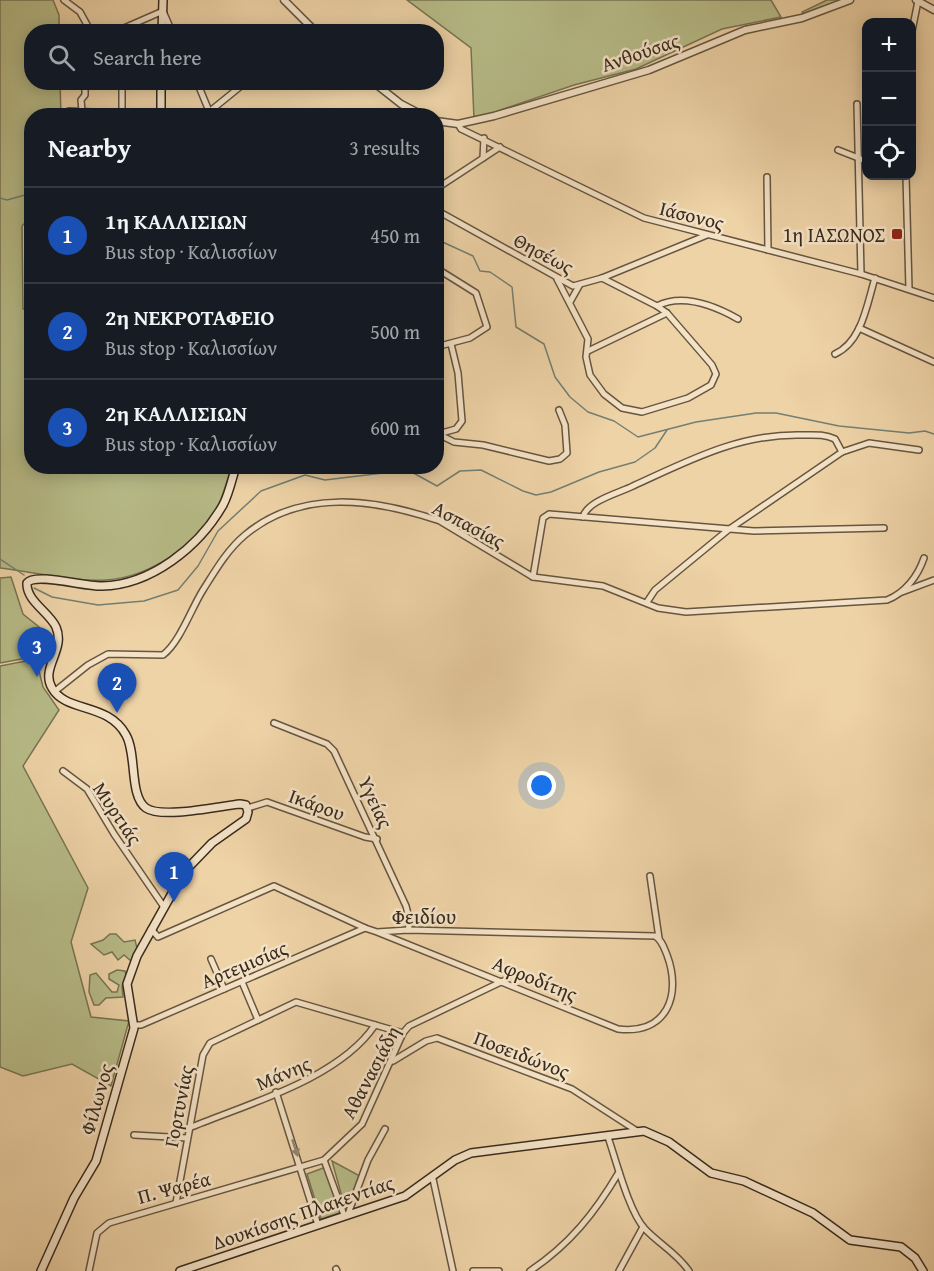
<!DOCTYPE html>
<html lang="en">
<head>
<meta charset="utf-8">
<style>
	:root { --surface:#171b24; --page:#20242c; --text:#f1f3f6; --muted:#9ea1a6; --line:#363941; --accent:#c59692 }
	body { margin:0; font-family:"Gentium Book Plus",serif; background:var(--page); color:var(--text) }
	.controls { position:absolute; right:18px; top:18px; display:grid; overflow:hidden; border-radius:12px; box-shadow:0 3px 15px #0003 }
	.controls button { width:54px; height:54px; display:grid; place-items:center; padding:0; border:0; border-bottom:2px solid var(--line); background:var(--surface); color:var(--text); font:30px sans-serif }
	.you { position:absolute; left:542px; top:786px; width:21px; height:21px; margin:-15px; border:4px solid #fff; border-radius:50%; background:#1a73e8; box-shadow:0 0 0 9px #1a73e833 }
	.badge { display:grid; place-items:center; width:39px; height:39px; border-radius:50%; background:var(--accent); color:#fff; font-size:20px; font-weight:700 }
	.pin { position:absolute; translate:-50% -50px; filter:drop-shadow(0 2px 3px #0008) }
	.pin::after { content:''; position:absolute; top:32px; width:21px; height:18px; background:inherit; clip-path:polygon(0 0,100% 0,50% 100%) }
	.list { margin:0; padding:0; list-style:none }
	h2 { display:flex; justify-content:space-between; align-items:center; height:78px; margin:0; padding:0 24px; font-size:26px }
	h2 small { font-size:20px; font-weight:400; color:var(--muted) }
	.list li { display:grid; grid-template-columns:39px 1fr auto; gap:18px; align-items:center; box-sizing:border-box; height:96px; padding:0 24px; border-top:2px solid var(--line) }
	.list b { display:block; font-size:22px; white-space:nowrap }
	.list p { margin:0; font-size:20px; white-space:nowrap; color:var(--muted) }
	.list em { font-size:20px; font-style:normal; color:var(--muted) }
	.icon { flex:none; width:33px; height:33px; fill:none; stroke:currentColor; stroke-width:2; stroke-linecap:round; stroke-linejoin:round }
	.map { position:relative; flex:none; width:934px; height:1271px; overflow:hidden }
	.search { position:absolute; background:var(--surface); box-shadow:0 3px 15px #0003; left:24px; top:24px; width:420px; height:66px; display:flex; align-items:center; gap:15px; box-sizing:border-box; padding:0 21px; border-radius:24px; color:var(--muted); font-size:22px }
	.panel { position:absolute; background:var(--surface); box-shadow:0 3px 15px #0003; left:24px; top:108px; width:420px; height:366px; border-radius:24px }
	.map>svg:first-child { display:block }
	.green { fill:#b7bc88; stroke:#787453; stroke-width:1.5 }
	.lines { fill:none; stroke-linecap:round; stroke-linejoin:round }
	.stream { stroke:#737f73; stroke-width:1.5 }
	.minor-casing { stroke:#665540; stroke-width:8 }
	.tertiary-casing { stroke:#665540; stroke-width:9 }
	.secondary-casing { stroke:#392b1e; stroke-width:10 }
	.minor { stroke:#f4e2c6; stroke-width:5 }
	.tertiary { stroke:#f4e2c6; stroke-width:6 }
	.secondary { stroke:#f4e2c6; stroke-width:7 }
	.oneway { fill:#968672 }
	.poi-dot { fill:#8f2418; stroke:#f4e2c6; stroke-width:2 }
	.labels { text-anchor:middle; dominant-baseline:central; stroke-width:5; stroke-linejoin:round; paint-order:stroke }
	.street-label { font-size:20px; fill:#392b1e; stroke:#f4e2c6 }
	.poi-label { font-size:20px; fill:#392b1e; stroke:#f4e2c6; text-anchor:end }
</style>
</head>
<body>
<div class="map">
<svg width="934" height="1271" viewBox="0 0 934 1271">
	<rect width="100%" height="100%" fill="#eed3a7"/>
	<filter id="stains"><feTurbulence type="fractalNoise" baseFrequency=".00333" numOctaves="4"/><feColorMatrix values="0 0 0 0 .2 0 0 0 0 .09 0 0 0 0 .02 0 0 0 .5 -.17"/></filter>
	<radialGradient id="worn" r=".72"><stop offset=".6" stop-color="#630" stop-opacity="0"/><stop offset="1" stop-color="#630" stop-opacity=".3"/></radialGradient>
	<g class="green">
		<path d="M0 0H53L59 15V31L32 32V82L60 83 61 115 32 116 31 217 22 226 23 309 32 308V466L232 467C227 479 224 494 218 506 197 545 150 577 106 580 71 582 35 572 0 568Z"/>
		<polygon points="407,0 771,0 781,17 722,29 636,69 574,85 474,119 471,48"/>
		<polygon points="827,0 844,0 803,14 802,12"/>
		<polygon points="11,577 23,614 39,627 49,654 0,663 0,578"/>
		<polygon points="36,659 43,687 59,710 23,766 88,888 71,942 91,1017 129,1021 111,1086 72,1064 23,1076 0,1067 0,666"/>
		<polygon points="110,934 116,934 124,942 135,940 137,948 131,961 124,955 118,960 112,952 104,955 91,944 103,940"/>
		<polygon points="117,970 125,971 126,975 122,986 123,997 106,998 99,1005 94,1005 89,992 90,975 96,973 112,992 117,992 119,985 109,979 109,974"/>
		<polygon points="332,1161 360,1176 347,1206 344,1204"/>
		<polygon points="326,1167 340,1213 321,1219 307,1174"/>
	</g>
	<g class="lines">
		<g class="stream">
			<polyline points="0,198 7,200 32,193"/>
			<polyline points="436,239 473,256 480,271 490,272 512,287 516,327 544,344 555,377 570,397 588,412 614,421 638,437 696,422 756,413 776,413 839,426 909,433 925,431 934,434"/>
			<polyline points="0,559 24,575"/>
			<polyline points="34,588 52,597 98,605 144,601 178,590 198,566 218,531 261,491 305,475 325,480 408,470 437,486 460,471 481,470 523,491 536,495 551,492 599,472 635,462 655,448 667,430"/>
		</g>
		<g class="minor-casing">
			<g id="minor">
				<polyline points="64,0 80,12 91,32"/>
				<polyline points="912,31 918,1"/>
				<polyline points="115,32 163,11 172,32"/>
				<polyline points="197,82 209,111"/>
				<polyline points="122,83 122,113"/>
				<polyline points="857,104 861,274"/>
				<polyline points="69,111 161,115"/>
				<polyline points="82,111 81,100 85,95 85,85"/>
				<polyline points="204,116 246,82"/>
				<polyline points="458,124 461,129 644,218 861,274 934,298"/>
				<polyline points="838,150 866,161"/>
				<polyline points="483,158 484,138"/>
				<polyline points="906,176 909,289"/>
				<polyline points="767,177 768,250"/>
				<polyline points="436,189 500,147"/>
				<polyline points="436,210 573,286 602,278 707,235"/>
				<polyline points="436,268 476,293 487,327 470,338 436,347"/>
				<polyline points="557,279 588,339 586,357 590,375 604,394 622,408 642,412 688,398 711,385 716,374 712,365 667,313 657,306 602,278"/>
				<polyline points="570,302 579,286"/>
				<path d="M657 306C683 293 715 306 738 319"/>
				<polyline points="859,328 934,362"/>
				<polyline points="588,351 667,313"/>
				<path d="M835 354C862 342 867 304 875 278"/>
				<polyline points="438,434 454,442 483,445 549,461 560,459 567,453 565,425 559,410"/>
				<polyline points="438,434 456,429 462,421 458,373 451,344"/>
				<path d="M583 517C587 501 619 493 633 486 688 461 740 433 803 435 814 435 824 434 835 439L842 452"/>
				<polyline points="533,577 543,518 549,514 754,531 884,528"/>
				<polyline points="902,592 934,580"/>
				<polyline points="647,602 655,590 728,530 842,452 869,443 919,450"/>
				<path d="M54 692 88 665 108 654 163 655C180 642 191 609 203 590 215 571 227 550 245 535 301 488 375 499 440 521L533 577 603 586 658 608 686 612 887 600C905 593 918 576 924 558"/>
				<polyline points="274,723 327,744 334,751 406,906 410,922 408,930"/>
				<polyline points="63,771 87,789 114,834 164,907"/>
				<polyline points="248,808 267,802 365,837 377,839"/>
				<polyline points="650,876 659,938"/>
				<path d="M151 929 158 937 274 886 365 928 377 932 408 930 655 936C662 940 664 948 667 955 682 995 667 1035 618 1029L377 932"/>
				<polyline points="211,959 224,989"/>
				<polyline points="242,982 258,1020"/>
				<polyline points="134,1025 141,1025 365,928"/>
				<polyline points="393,1061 426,1041 437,1038 572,1089 637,1131"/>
				<polyline points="276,1092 318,1225"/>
				<path d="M189 1128C247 1104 339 1079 375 1025"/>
				<polyline points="134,1135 187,1138"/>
				<path d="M608 1137C616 1160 629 1212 645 1229 659 1244 677 1253 689 1271"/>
				<polyline points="324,1160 344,1215"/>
				<polyline points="433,1179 453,1271"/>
				<polyline points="176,1203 203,1055 210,1043 296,1002 403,1033"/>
				<polyline points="348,1214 368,1160 385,1129"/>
				<polyline points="336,1269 337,1271"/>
				<polyline points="89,1271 97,1233 109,1223 324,1160 362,1124 403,1033 409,1026 503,981"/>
				<polyline points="473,1271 499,1271"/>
				<path d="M530 1271C569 1245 595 1213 619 1172"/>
				<polyline points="619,1271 643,1227"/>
			</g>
		</g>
		<g class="tertiary-casing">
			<g id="tertiary">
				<polyline points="284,0 316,32"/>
				<polyline points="916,0 934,10"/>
				<polyline points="373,82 401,104 424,116"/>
				<polyline points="436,121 458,124 494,116 649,70 745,30 802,18 850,0"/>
			</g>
		</g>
		<g class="secondary-casing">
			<g id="secondary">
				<polyline points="162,32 163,0"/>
				<polyline points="161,116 161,82"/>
				<path d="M41 1271 74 1198 96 1161 134 1028 127 984 137 956 184 872 212 843 246 819 248 812 246 805 240 804C220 806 162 819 146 808 129 796 137 754 126 735 108 702 66 713 52 688 40 668 66 650 56 627 49 612 26 601 27 583 35 572 86 587 102 586 151 585 199 547 223 505 229 494 232 479 236 466"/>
				<polyline points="180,1271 405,1196 455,1160 471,1153 644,1131 669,1142 711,1173 744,1181 813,1213 850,1240 901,1247 915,1258 923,1271"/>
			</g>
		</g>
		<use href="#minor" class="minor"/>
		<use href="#tertiary" class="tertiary"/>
		<use href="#secondary" class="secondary"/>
	</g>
	<defs><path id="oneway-solid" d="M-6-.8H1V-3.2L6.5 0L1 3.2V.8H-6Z" transform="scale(1.5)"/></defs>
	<use class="oneway" href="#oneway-solid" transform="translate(295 1148) rotate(72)"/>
	<rect class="poi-dot" x="891" y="228" width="12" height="12" rx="3"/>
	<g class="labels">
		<g class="street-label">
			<text transform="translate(640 52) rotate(-19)">Ανθούσας</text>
			<text transform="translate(692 215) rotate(14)">Ιάσονος</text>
			<text transform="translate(544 253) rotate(28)">Θησέως</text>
			<text transform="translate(469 524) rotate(28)">Ασπασίας</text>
			<text transform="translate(376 802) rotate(65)">Υγείας</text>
			<text transform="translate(317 804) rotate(20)">Ικάρου</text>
			<text transform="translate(118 813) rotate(56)">Μυρτιάς</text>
			<text x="424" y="916">Φειδίου</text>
			<text transform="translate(244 964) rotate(-23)">Αρτεμισίας</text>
			<text transform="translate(535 978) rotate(22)">Αφροδίτης</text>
			<text transform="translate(522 1054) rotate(21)">Ποσειδώνος</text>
			<text transform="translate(370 1072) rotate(-62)">Αθανασιάδη</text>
			<text transform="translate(283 1073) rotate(-23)">Μάνης</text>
			<text transform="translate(96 1099) rotate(-74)">Φίλωνος</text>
			<text transform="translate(178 1106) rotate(-79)">Γορτυνίας</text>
			<text transform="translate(174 1187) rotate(-15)">Π. Ψαρέα</text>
			<text transform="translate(303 1212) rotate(-19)">Δουκίσσης Πλακεντίας</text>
		</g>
		<g class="poi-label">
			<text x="885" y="234">1η ΙΑΣΩΝΟΣ</text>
		</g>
	</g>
	<rect width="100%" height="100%" filter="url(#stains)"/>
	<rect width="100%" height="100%" fill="url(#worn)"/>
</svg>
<div class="controls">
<button>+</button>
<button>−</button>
<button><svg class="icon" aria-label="locate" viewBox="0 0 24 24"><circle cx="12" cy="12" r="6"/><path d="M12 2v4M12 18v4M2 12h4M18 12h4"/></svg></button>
</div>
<div class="you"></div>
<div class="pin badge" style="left:174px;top:902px;background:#1a4fb4">1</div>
<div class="pin badge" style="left:117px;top:713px;background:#1a4fb4">2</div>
<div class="pin badge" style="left:37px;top:677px;background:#1a4fb4">3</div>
<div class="search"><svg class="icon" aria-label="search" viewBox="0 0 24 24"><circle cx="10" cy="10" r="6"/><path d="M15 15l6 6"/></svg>Search here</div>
<section class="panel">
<h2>Nearby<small>3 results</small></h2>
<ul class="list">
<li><span class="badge" style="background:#1a4fb4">1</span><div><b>1η ΚΑΛΛΙΣΙΩΝ</b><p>Bus stop · Καλισσίων</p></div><em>450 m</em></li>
<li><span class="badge" style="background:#1a4fb4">2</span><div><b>2η ΝΕΚΡΟΤΑΦΕΙΟ</b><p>Bus stop · Καλισσίων</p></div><em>500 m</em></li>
<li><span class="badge" style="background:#1a4fb4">3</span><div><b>2η ΚΑΛΛΙΣΙΩΝ</b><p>Bus stop · Καλισσίων</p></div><em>600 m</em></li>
</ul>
</section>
</div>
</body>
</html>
